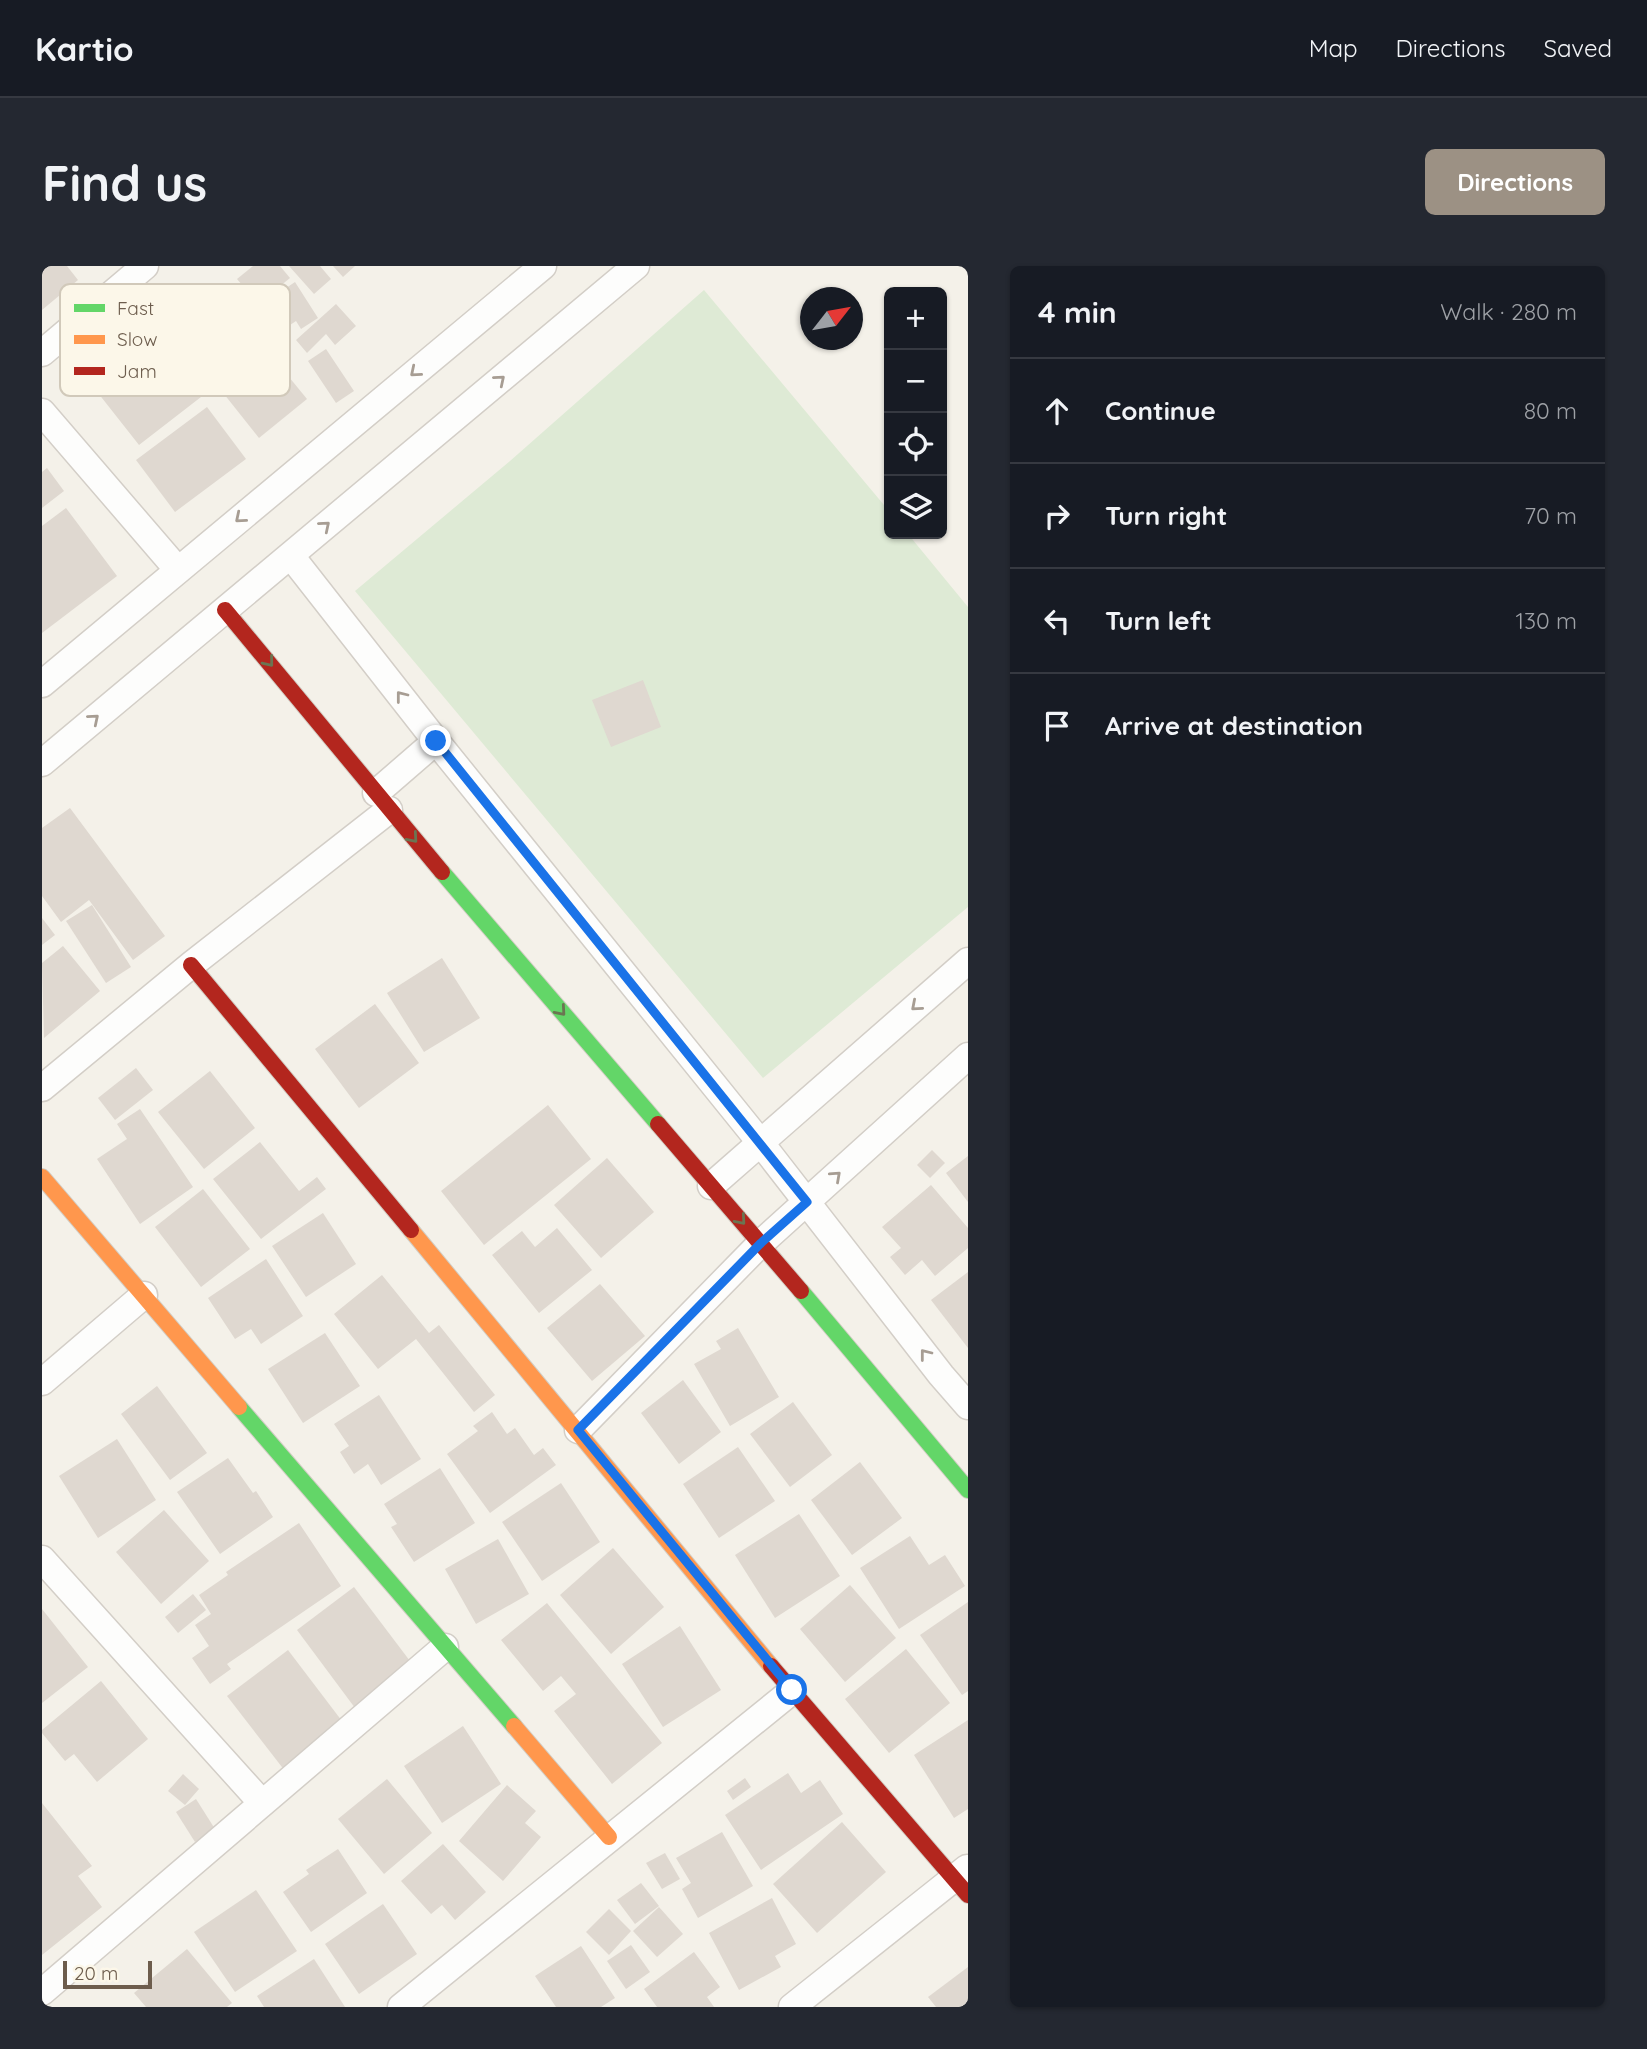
<!DOCTYPE html>
<html lang="en">
<head>
<meta charset="utf-8">
<style>
	:root { --surface:#171b24; --page:#242831; --text:#f1f3f6; --muted:#9ea1a6; --line:#363941; --accent:#9c9184 }
	body { margin:0; font-family:Quicksand,sans-serif; background:var(--page); color:var(--text) }
	.controls { position:absolute; right:21px; top:21px; display:grid; overflow:hidden; border-radius:10px; box-shadow:0 2px 5px #0004 }
	.controls button { width:63px; height:63px; display:grid; place-items:center; padding:0; border:0; border-bottom:2px solid var(--line); background:var(--surface); color:var(--text); font:35px sans-serif }
	.compass { position:absolute; left:758px; top:21px; width:63px; height:63px; border-radius:50%; background:var(--surface); box-shadow:0 2px 5px #0004; rotate:59deg }
	.scale { position:absolute; left:21px; bottom:18px; width:89px; box-sizing:border-box; padding-left:7px; border:4px solid #6d5d4d; border-top:0; font-size:19px; line-height:24px; white-space:nowrap; color:#6d5d4d; -webkit-text-stroke:5px #fcf7e9; paint-order:stroke }
	.stop { position:absolute; width:21px; height:21px; margin:-16px; border:5px solid #1a73e8; border-radius:50%; background:#fff }
	.stop.end { background:#1a73e8; border-color:#fff; box-shadow:0 2px 7px #0008 }
	.list { margin:0; padding:0; list-style:none }
	h2 { display:flex; justify-content:space-between; align-items:center; height:91px; margin:0; padding:0 28px; font-size:30px }
	h2 small { font-size:23px; font-weight:400; color:var(--muted) }
	.list li { display:grid; grid-template-columns:46px 1fr auto; gap:21px; align-items:center; box-sizing:border-box; height:105px; padding:0 28px; border-top:2px solid var(--line) }
	.list b { display:block; font-size:26px; white-space:nowrap }
	.list em { font-size:23px; font-style:normal; color:var(--muted) }
	.icon { flex:none; width:38px; height:38px; fill:none; stroke:currentColor; stroke-width:2; stroke-linecap:round; stroke-linejoin:round }
	.map { position:relative; flex:none; width:926px; height:1741px; overflow:hidden; border-radius:10px }
	header { display:flex; align-items:center; gap:42px; box-sizing:border-box; height:98px; padding:0 35px; background:var(--surface); border-bottom:2px solid var(--line) }
	header strong { font-size:33px }
	nav { display:flex; gap:38px; margin-inline-start:auto; font-size:24px }
	.intro { display:flex; align-items:center; justify-content:space-between; box-sizing:border-box; height:168px; padding:0 42px }
	h1 { margin:0; font-size:49px }
	.button { padding:18px 32px; border-radius:10px; background:var(--accent); color:#fff; font-size:24px; font-weight:700 }
	main { display:flex; gap:42px; padding:0 42px }
	aside { flex:1; background:var(--surface); border-radius:10px; box-shadow:0 2px 5px #0004 }
	.map>svg:first-child { display:block }
	.green { fill:#deead5 }
	.building { fill:#dfd8d0 }
	.lines { fill:none; stroke-linecap:round; stroke-linejoin:round }
	.street-casing { stroke:#d3cec7; stroke-width:29 }
	.fast-casing { stroke:#d2cdc4; stroke-width:18 }
	.slow-casing { stroke:#d2cdc4; stroke-width:18 }
	.jam-casing { stroke:#d2cdc4; stroke-width:18 }
	.street { stroke:#fdfdfc; stroke-width:26 }
	.fast { stroke:#63d668; stroke-width:16 }
	.slow { stroke:#ff974d; stroke-width:16 }
	.jam { stroke:#b3261e; stroke-width:16 }
	.oneway { stroke:#a79d93 }
	.oneway2 { stroke:#6b7552 }
	.route { stroke:#1a73e8; stroke-width:9 }
	.key { fill:#fcf7e9; stroke:#d1c9ba; stroke-width:2 }
	.key-label { font-size:19px; fill:#6d5d4d }
</style>
</head>
<body>
<header>
<strong>Kartio</strong>
<nav><a>Map</a><a>Directions</a><a>Saved</a></nav>
</header>
<div class="intro"><h1>Find us</h1><a class="button">Directions</a></div>
<main>
<div class="map">
<svg width="926" height="1741" viewBox="0 0 926 1741">
	<rect width="100%" height="100%" fill="#f4f1e9"/>
	<polygon class="green" points="662,24 847,245 847,268 866,268 926,341 926,641 721,812 313,325 468,195"/>
	<g class="building">
		<polygon points="0,0 25,0 36,14 0,44"/>
		<polygon points="211,0 238,0 248,12 216,38 195,13"/>
		<polygon points="247,0 278,0 289,13 272,28"/>
		<polygon points="291,0 313,0 301,11"/>
		<polygon points="253,16 276,52 259,63 254,55 220,78 201,51"/>
		<polygon points="294,38 314,60 293,79 284,68 265,87 254,74"/>
		<polygon points="96,73 119,103 131,95 159,131 97,179 45,113"/>
		<polygon points="284,83 312,125 294,137 266,95"/>
		<polygon points="229,89 265,133 217,172 182,128"/>
		<polygon points="165,141 204,193 133,246 94,194"/>
		<polygon points="5,202 22,225 0,242 0,206"/>
		<polygon points="24,242 75,310 0,367 0,260"/>
		<polygon points="601,414 619,461 569,481 550,434"/>
		<polygon points="28,542 123,670 91,694 47,634 19,656 0,630 0,562"/>
		<polygon points="50,639 89,701 64,717 24,655"/>
		<polygon points="0,652 13,669 0,679"/>
		<polygon points="21,680 58,725 2,772 0,697"/>
		<polygon points="400,692 438,752 382,786 345,727"/>
		<polygon points="333,738 377,797 317,842 273,783"/>
		<polygon points="94,802 111,824 73,854 56,832"/>
		<polygon points="168,805 213,862 162,903 116,846"/>
		<polygon points="506,839 549,893 442,979 399,925"/>
		<polygon points="98,843 151,921 98,958 55,893 85,873 75,858"/>
		<polygon points="218,876 257,925 275,911 284,923 219,973 171,913"/>
		<polygon points="890,884 903,897 888,912 875,899"/>
		<polygon points="926,890 926,936 904,907"/>
		<polygon points="565,892 612,946 559,992 512,939"/>
		<polygon points="889,919 926,962 926,982 893,1010 880,994 863,1009 848,991 859,982 840,961"/>
		<polygon points="161,923 208,983 159,1021 113,961"/>
		<polygon points="281,947 314,998 264,1031 230,980"/>
		<polygon points="515,962 550,1004 497,1047 450,989 480,965 493,981"/>
		<polygon points="224,993 261,1050 219,1078 209,1063 193,1073 166,1032"/>
		<polygon points="926,1006 926,1082 889,1034"/>
		<polygon points="340,1009 387,1067 397,1059 453,1129 432,1146 374,1073 336,1103 292,1048"/>
		<polygon points="558,1018 603,1070 550,1115 505,1062"/>
		<polygon points="696,1062 737,1131 688,1160 652,1098 679,1083 674,1075"/>
		<polygon points="283,1067 318,1120 261,1157 226,1103"/>
		<polygon points="641,1114 679,1166 637,1198 599,1147"/>
		<polygon points="115,1120 165,1187 128,1214 79,1148"/>
		<polygon points="337,1129 379,1193 339,1219 326,1198 312,1208 298,1186 307,1180 292,1158"/>
		<polygon points="751,1136 790,1189 748,1221 708,1168"/>
		<polygon points="450,1146 465,1168 473,1162 492,1189 501,1182 514,1199 448,1247 405,1188 436,1165 431,1160"/>
		<polygon points="75,1173 114,1234 56,1272 17,1210"/>
		<polygon points="696,1181 733,1235 677,1272 641,1218"/>
		<polygon points="186,1192 211,1227 214,1225 231,1251 178,1288 135,1226"/>
		<polygon points="818,1196 860,1252 810,1289 769,1234"/>
		<polygon points="398,1202 433,1257 372,1296 349,1261 355,1258 342,1238"/>
		<polygon points="519,1217 558,1276 500,1315 460,1256"/>
		<polygon points="122,1244 167,1295 119,1338 74,1286"/>
		<polygon points="757,1248 798,1310 733,1352 693,1289"/>
		<polygon points="257,1257 299,1320 185,1398 189,1403 168,1418 150,1392 167,1380 153,1359 169,1348 157,1329 186,1309 184,1306"/>
		<polygon points="868,1270 887,1299 903,1289 923,1320 857,1363 818,1302"/>
		<polygon points="456,1273 487,1328 434,1358 403,1303"/>
		<polygon points="571,1282 622,1341 569,1388 518,1329"/>
		<polygon points="808,1319 854,1372 803,1416 758,1363"/>
		<polygon points="312,1321 374,1403 316,1446 255,1364"/>
		<polygon points="151,1328 164,1344 136,1367 123,1351"/>
		<polygon points="926,1336 926,1425 920,1429 878,1369"/>
		<polygon points="505,1337 620,1477 570,1518 512,1445 534,1428 519,1410 501,1425 459,1374"/>
		<polygon points="0,1343 46,1401 0,1437"/>
		<polygon points="638,1360 679,1424 621,1461 580,1398"/>
		<polygon points="864,1383 908,1437 847,1487 803,1433"/>
		<polygon points="246,1384 303,1459 243,1505 185,1430"/>
		<polygon points="59,1415 106,1473 55,1516 32,1488 23,1495 0,1467 0,1464"/>
		<polygon points="926,1454 926,1543 912,1552 872,1489"/>
		<polygon points="421,1460 459,1518 400,1557 362,1500"/>
		<polygon points="746,1507 759,1527 778,1514 801,1548 719,1604 683,1549"/>
		<polygon points="141,1508 157,1523 143,1539 126,1525"/>
		<polygon points="703,1512 709,1521 691,1534 685,1525"/>
		<polygon points="345,1513 390,1567 342,1608 296,1553"/>
		<polygon points="465,1519 494,1545 483,1557 499,1571 461,1615 417,1575"/>
		<polygon points="154,1533 173,1563 153,1576 134,1546"/>
		<polygon points="0,1537 50,1600 36,1610 60,1641 0,1689"/>
		<polygon points="800,1556 844,1606 775,1667 731,1618"/>
		<polygon points="680,1566 711,1620 656,1652 640,1623 649,1617 634,1592"/>
		<polygon points="401,1578 444,1626 413,1654 400,1639 389,1648 359,1615"/>
		<polygon points="296,1583 325,1627 269,1666 241,1626 267,1608 264,1604"/>
		<polygon points="623,1587 638,1613 620,1623 604,1597"/>
		<polygon points="599,1617 617,1640 593,1658 575,1634"/>
		<polygon points="214,1624 255,1685 193,1726 152,1666"/>
		<polygon points="730,1632 754,1678 733,1690 739,1701 697,1724 667,1667"/>
		<polygon points="341,1638 375,1688 317,1728 283,1678"/>
		<polygon points="617,1641 641,1668 615,1691 591,1665"/>
		<polygon points="567,1643 589,1665 567,1689 544,1666"/>
		<polygon points="589,1679 608,1706 584,1723 565,1695"/>
		<polygon points="539,1680 573,1732 559,1741 514,1741 493,1710"/>
		<polygon points="145,1683 190,1737 185,1741 104,1741 92,1727"/>
		<polygon points="652,1686 678,1721 665,1731 672,1741 615,1741 602,1723"/>
		<polygon points="272,1693 303,1741 222,1741 215,1730"/>
		<polygon points="926,1701 926,1741 894,1741 886,1731"/>
	</g>
	<g class="lines">
		<g class="street-casing">
			<g id="street">
				<polyline points="0,87 103,0"/>
				<polyline points="0,146 136,304"/>
				<polyline points="249,290 394,475 718,876 899,1109 926,1140"/>
				<polyline points="0,418 501,0"/>
				<polyline points="0,497 594,0"/>
				<polyline points="334,527 394,475"/>
				<polyline points="0,822 149,699 347,544"/>
				<polyline points="669,920 926,695"/>
				<polyline points="0,1116 102,1029"/>
				<polyline points="536,1164 719,977 926,790"/>
				<polyline points="0,1293 220,1537"/>
				<polyline points="0,1726 403,1381"/>
				<polyline points="359,1741 750,1425"/>
				<polyline points="750,1741 925,1602"/>
			</g>
		</g>
		<g class="fast-casing">
			<g id="fast">
				<polyline points="400,606 616,858"/>
				<polyline points="759,1025 926,1224"/>
				<polyline points="197,1141 472,1460"/>
			</g>
		</g>
		<g class="slow-casing">
			<g id="slow">
				<polyline points="0,911 197,1141"/>
				<polyline points="369,964 729,1400"/>
				<polyline points="472,1460 567,1571"/>
			</g>
		</g>
		<g class="jam-casing">
			<g id="jam">
				<polyline points="183,344 400,606"/>
				<polyline points="149,699 369,964"/>
				<polyline points="616,858 759,1025"/>
				<polyline points="729,1400 926,1629"/>
			</g>
		</g>
		<use href="#street" class="street"/>
		<use href="#fast" class="fast"/>
		<use href="#slow" class="slow"/>
		<use href="#jam" class="jam"/>
	</g>
	<defs><path id="oneway-chevron" d="M-2-3.5L2.5 0L-2 3.5" fill="none" stroke-width="1.6" stroke-linecap="round" stroke-linejoin="round" transform="scale(1.75)"/></defs>
	<g class="oneway">
		<use href="#oneway-chevron" transform="translate(373 106) rotate(140)"/>
		<use href="#oneway-chevron" transform="translate(458 114) rotate(-40)"/>
		<use href="#oneway-chevron" transform="translate(198 252) rotate(140)"/>
		<use href="#oneway-chevron" transform="translate(283 260) rotate(-40)"/>
		<use href="#oneway-chevron" transform="translate(359 430) rotate(-128)"/>
		<use href="#oneway-chevron" transform="translate(52 453) rotate(-40)"/>
		<use href="#oneway-chevron" transform="translate(874 740) rotate(139)"/>
		<use href="#oneway-chevron" transform="translate(794 910) rotate(-42)"/>
		<use href="#oneway-chevron" transform="translate(883 1088) rotate(-128)"/>
	</g>
	<g class="oneway2">
		<use href="#oneway-chevron" transform="translate(227 396) rotate(51)"/>
		<use href="#oneway-chevron" transform="translate(371 572) rotate(49)"/>
		<use href="#oneway-chevron" transform="translate(519 745) rotate(49)"/>
		<use href="#oneway-chevron" transform="translate(699 954) rotate(49)"/>
	</g>
	<g class="lines">
		<polyline class="route" points="394,475 765,936 719,977 536,1164 750,1424"/>
	</g>
	<rect x="18" y="18" width="230" height="112" rx="10" class="key"/>
	<rect x="32" y="38" width="31" height="8" fill="#63d668"/>
	<rect x="32" y="69" width="31" height="9" fill="#ff974d"/>
	<rect x="32" y="101" width="31" height="8" fill="#b3261e"/>
	<g class="key-label">
		<text x="75" y="49">Fast</text>
		<text x="75" y="80">Slow</text>
		<text x="75" y="112">Jam</text>
	</g>
</svg>
<div class="controls">
<button>+</button>
<button>−</button>
<button><svg class="icon" aria-label="locate" viewBox="0 0 24 24"><circle cx="12" cy="12" r="6"/><path d="M12 2v4M12 18v4M2 12h4M18 12h4"/></svg></button>
<button><svg class="icon" aria-label="layers" viewBox="0 0 24 24"><path d="M12 4l9 5-9 5-9-5zM3 14l9 5 9-5"/></svg></button>
</div>
<svg class="compass" viewBox="-18 -18 36 36"><path d="M0-13l5 13h-10z" fill="#e53935"/><path d="M0 13l5-13h-10z" fill="#9ea1a6"/></svg>
<div class="scale">20 m</div>
<div class="stop" style="left:750px;top:1424px"></div>
<div class="stop end" style="left:394px;top:475px"></div>
</div>
<aside>
<h2>4 min<small>Walk · 280 m</small></h2>
<ul class="list">
<li><svg class="icon" aria-label="ahead" viewBox="0 0 24 24"><path d="M12 20V5M6 11l6-6 6 6"/></svg><div><b>Continue</b></div><em>80 m</em></li>
<li><svg class="icon" aria-label="right" viewBox="0 0 24 24"><path d="M7 20v-9h11M14 6l5 5-5 5"/></svg><div><b>Turn right</b></div><em>70 m</em></li>
<li><svg class="icon" aria-label="left" viewBox="0 0 24 24"><path d="M17 20v-9H6M10 6l-5 5 5 5"/></svg><div><b>Turn left</b></div><em>130 m</em></li>
<li><svg class="icon" aria-label="arrive" viewBox="0 0 24 24"><path d="M6 21V4h12l-3 4 3 4H6"/></svg><div><b>Arrive at destination</b></div></li>
</ul>
</aside>
</main>
</body>
</html>
